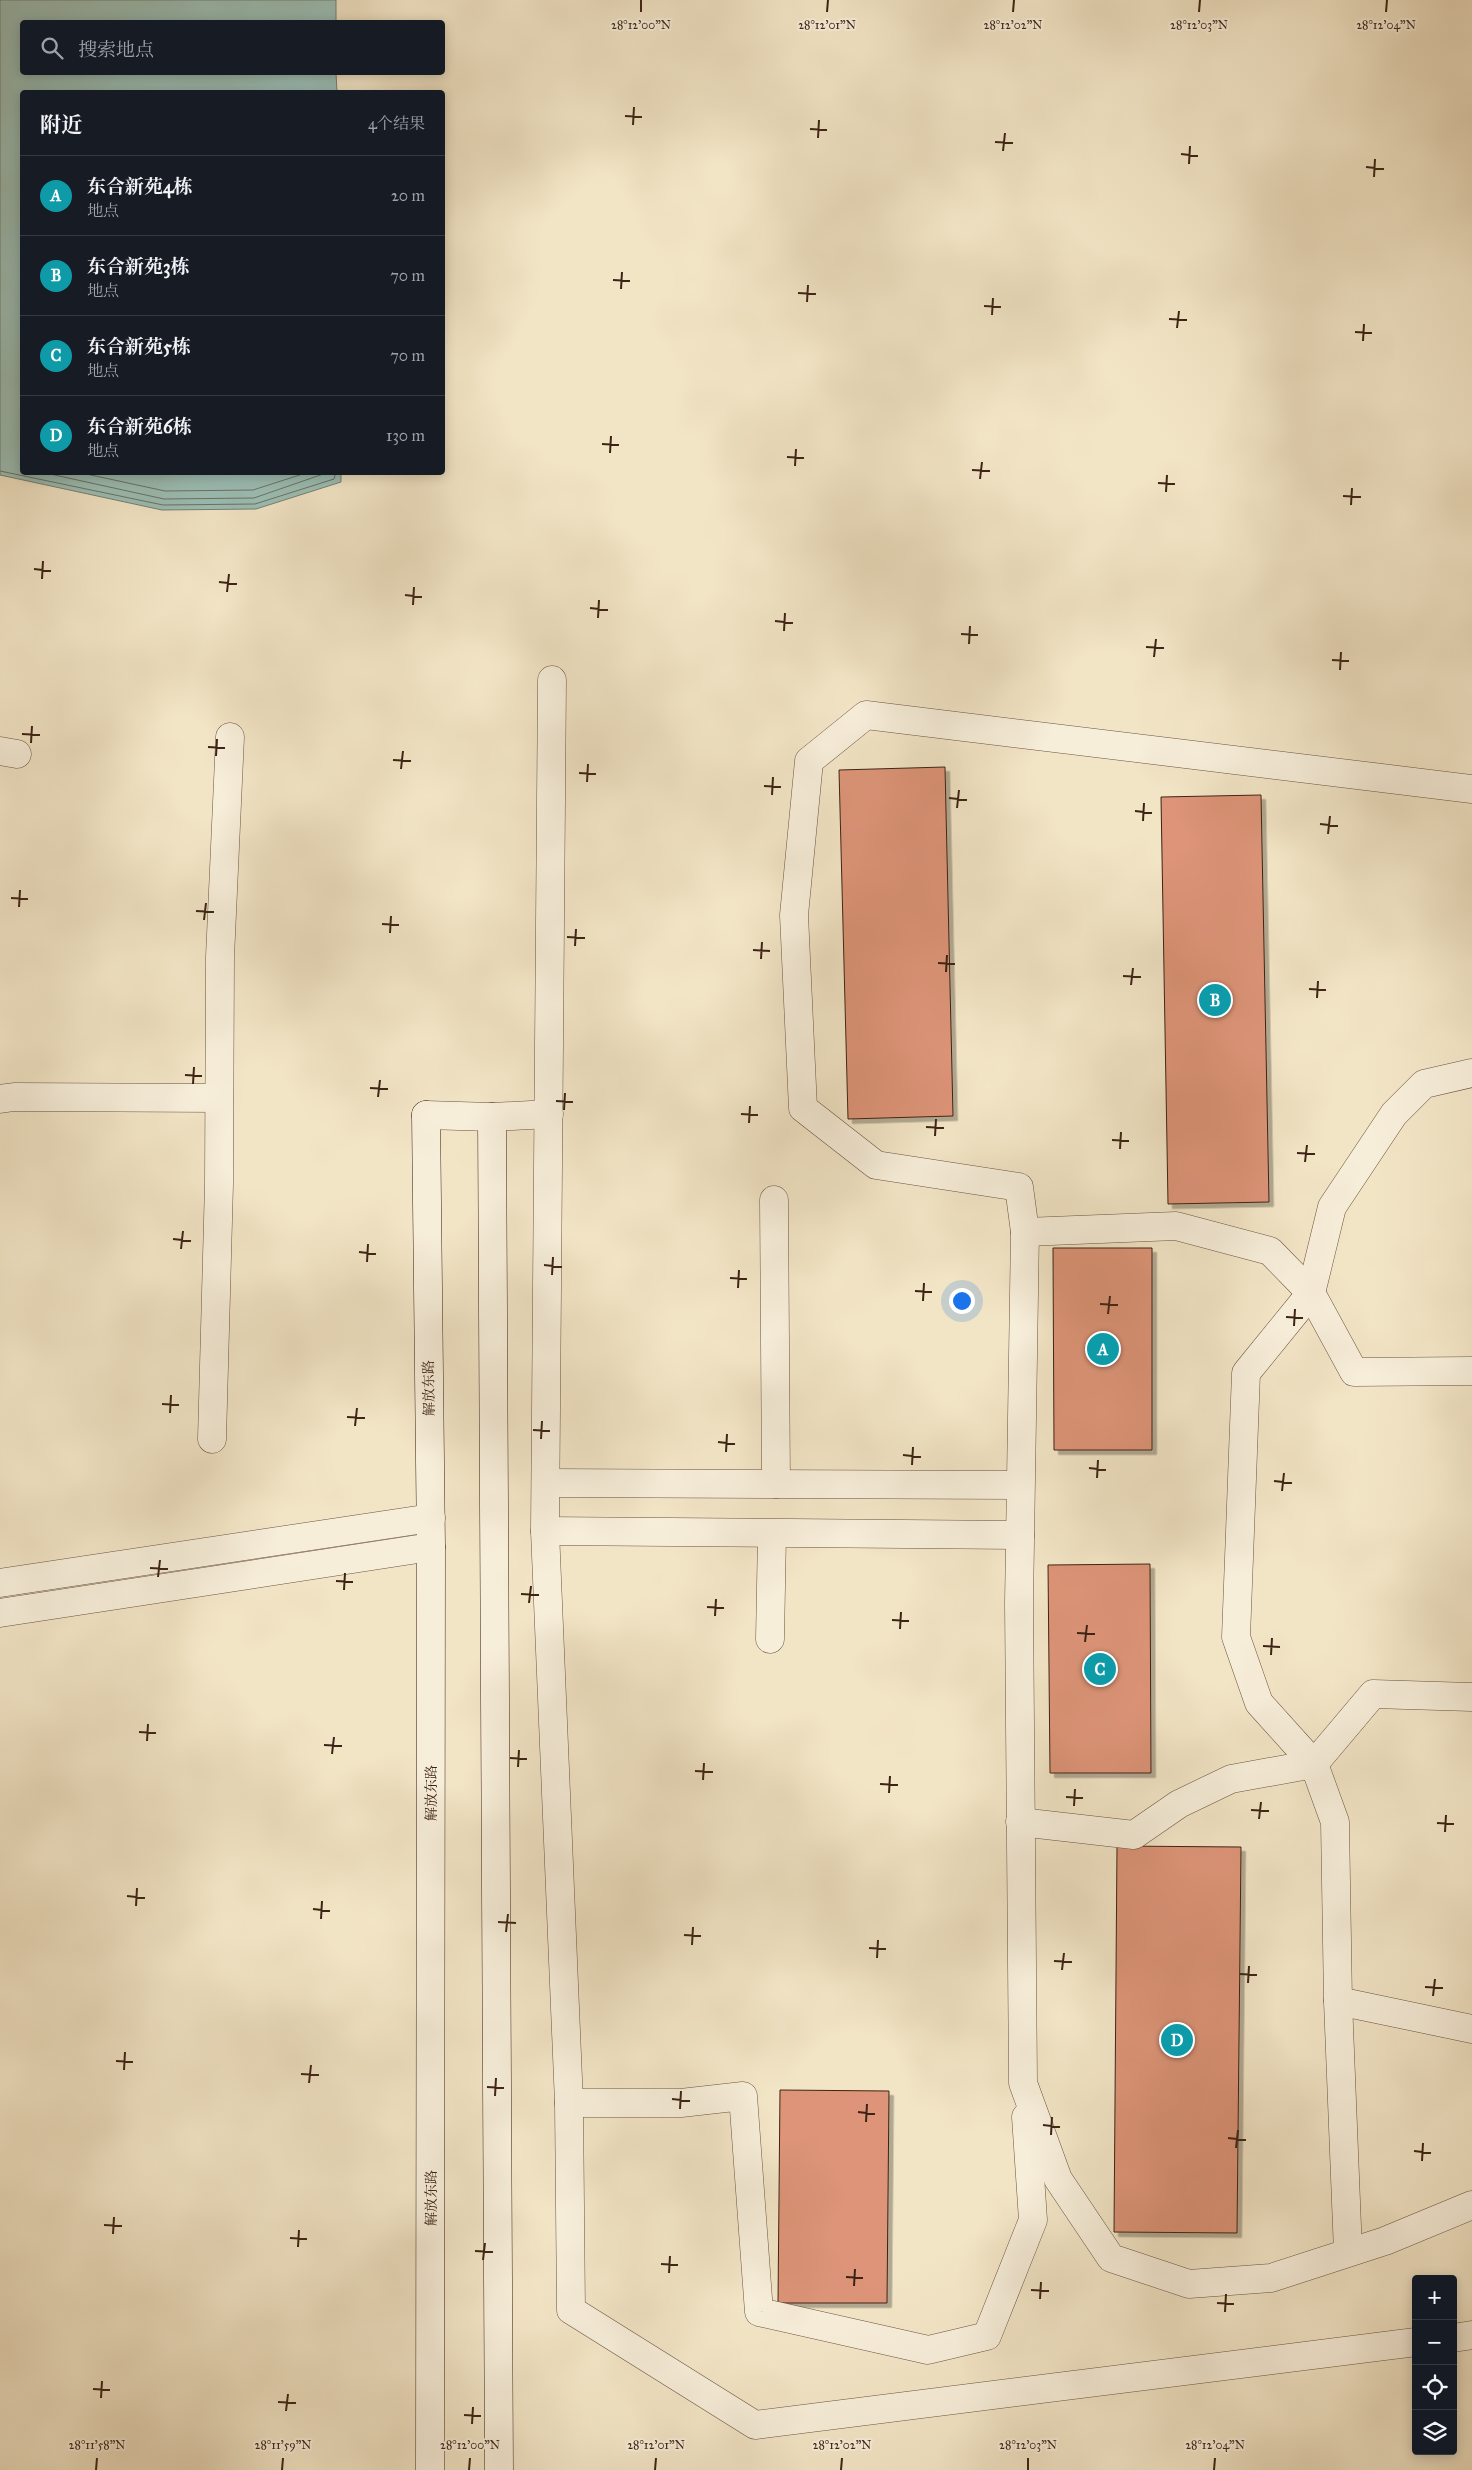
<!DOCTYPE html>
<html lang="zh">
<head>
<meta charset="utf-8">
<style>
	:root { --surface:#171b24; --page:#242831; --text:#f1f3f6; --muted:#9ea1a6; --line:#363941; --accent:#c59692 }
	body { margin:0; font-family:"IM FELL Great Primer","Noto Serif SC",serif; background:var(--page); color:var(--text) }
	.controls { position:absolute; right:15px; bottom:15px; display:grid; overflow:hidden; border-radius:5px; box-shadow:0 2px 12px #0003 }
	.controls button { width:45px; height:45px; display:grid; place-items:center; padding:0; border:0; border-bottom:1px solid var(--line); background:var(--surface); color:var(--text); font:25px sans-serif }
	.you { position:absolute; left:961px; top:1300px; width:18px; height:18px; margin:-12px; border:4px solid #fff; border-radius:50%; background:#1a73e8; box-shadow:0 0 0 8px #1a73e833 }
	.badge { display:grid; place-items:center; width:32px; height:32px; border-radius:50%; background:var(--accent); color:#fff; font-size:16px; font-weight:700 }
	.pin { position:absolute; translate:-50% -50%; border:2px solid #fff; box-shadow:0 1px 5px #0006 }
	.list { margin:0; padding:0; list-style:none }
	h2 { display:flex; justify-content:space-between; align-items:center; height:65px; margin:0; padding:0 20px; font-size:21px }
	h2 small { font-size:16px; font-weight:400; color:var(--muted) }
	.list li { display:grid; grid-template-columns:32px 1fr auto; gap:15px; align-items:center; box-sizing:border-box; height:80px; padding:0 20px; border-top:1px solid var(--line) }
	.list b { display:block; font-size:19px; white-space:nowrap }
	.list p { margin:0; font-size:16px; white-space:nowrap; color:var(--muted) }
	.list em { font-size:16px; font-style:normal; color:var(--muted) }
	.icon { flex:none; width:28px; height:28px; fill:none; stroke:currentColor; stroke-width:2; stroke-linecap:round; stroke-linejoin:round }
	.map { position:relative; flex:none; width:1472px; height:2470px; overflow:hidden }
	.search { position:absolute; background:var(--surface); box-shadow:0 2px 12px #0003; left:20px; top:20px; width:425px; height:55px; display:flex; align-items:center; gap:12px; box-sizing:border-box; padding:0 18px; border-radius:5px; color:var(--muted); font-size:19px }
	.panel { position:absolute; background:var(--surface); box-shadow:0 2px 12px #0003; left:20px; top:90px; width:425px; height:385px; border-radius:5px }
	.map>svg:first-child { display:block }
	.water { fill:#9bbfb6; stroke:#758176 }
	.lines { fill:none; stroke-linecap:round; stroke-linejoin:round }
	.shore { stroke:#6c7166; stroke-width:1 }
	.building { fill:#dd9478; stroke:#3d2315; filter:url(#shadow) }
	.street-casing { stroke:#6a5441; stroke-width:29 }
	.secondary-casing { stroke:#3d2315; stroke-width:29 }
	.street { stroke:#f7eeda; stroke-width:28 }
	.secondary { stroke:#f7eeda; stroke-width:28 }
	.ticks { fill:none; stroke:#3d2315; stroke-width:2 }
	.labels { text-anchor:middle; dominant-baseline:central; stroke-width:4; stroke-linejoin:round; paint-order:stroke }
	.street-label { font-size:14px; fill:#3d2315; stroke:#f7eeda }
	.ticks-label { font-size:12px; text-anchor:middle; fill:#3d2315; stroke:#f7eeda; stroke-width:4; stroke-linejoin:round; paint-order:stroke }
</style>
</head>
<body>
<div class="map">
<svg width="1472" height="2470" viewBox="0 0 1472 2470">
	<defs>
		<filter id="shadow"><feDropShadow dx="4.5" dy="4.5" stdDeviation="0" flood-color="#0004"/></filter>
	</defs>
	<rect width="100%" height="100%" fill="#f2e5c6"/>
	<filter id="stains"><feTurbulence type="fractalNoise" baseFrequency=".004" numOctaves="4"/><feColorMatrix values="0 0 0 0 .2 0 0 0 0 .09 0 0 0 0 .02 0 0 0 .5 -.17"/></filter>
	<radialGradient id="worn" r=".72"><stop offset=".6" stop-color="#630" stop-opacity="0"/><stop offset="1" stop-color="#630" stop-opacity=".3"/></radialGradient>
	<polygon class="water" points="0,0 336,0 336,22 22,22 22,72 336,73 337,92 22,92 22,472 341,472 341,482 256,509 162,510 0,475"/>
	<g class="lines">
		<g class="shore">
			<polyline points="0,471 163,505 255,504 334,479 336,472"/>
			<polyline points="41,472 164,499 254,498 329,472"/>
			<polyline points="77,472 165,491 253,490 309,472"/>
		</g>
	</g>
	<g class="building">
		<polygon points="945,767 953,1116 848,1119 839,770"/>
		<polygon points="1261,795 1269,1202 1168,1204 1161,797"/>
		<polygon points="1053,1248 1152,1248 1152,1450 1054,1450"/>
		<polygon points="1150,1564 1151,1773 1050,1773 1048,1565"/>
		<polygon points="1117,1846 1241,1847 1237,2233 1114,2232"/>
		<polygon points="780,2090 889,2091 887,2303 778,2303"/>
	</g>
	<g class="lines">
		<g class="street-casing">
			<g id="street">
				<polyline points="552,680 545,1531 569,2103 571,2310 755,2425 1416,2342"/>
				<polyline points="0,751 17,754"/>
				<polyline points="1472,789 866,715 809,761 794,915 803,1108 876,1165 1019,1187 1025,1232 1019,1604 1023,2083 1058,2179 1111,2258 1189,2284 1271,2278 1385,2241 1472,2205"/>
				<polyline points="0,1099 14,1097 219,1098"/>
				<polyline points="426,1115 492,1117 549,1114"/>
				<polyline points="774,1200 776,1484"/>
				<polyline points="1025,1232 1176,1226 1270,1251 1311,1293 1354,1372 1472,1371"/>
				<polyline points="212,1439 219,1184 220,957 230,737"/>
				<polyline points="547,1483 1020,1485"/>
				<polyline points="545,1531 1020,1535"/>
				<polyline points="0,1583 431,1518"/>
				<polyline points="0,1613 431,1547"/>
				<polyline points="770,1639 772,1534"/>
				<polyline points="1472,1697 1373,1694 1314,1764 1335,1822 1338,2001 1472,2029"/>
				<polyline points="1314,1764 1259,1703 1236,1637 1246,1373 1311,1293 1332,1207 1394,1114 1424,1084 1472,1073"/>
				<polyline points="1020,1822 1134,1835 1179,1804 1231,1779 1314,1764"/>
				<polyline points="1338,2001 1348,2252"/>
				<polyline points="569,2103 681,2103 743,2096 759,2312 928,2350 987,2336 1033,2220 1026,2117"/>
				<polyline points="1453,2338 1472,2335"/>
			</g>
		</g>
		<g class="secondary-casing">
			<g id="secondary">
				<polyline points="426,1115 431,1547 430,2470"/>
				<polyline points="492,1117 499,2470"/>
			</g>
		</g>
		<use href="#street" class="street"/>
		<use href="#secondary" class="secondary"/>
	</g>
	<path class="ticks" d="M641 12V0M827 12 828 0M1013 12 1014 0M1199 12 1200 0M1386 12 1387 0M625 116 642 117M633 125 634 107M810 129 827 130M818 138 819 120M995 142 1013 143M1003 151 1005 133M1181 154 1198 156M1189 164 1190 146M1366 167 1384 169M1374 177 1375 159M613 280 630 281M621 289 622 272M798 293 816 294M807 302 808 285M984 306 1001 307M992 315 993 298M1169 319 1187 320M1177 328 1179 311M1355 332 1372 333M1363 341 1364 324M602 444 619 445M610 453 611 436M787 457 804 458M795 466 796 449M972 470 990 471M980 479 982 462M1158 483 1175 484M1166 492 1167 475M1343 496 1361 497M1351 505 1352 488M34 569 51 571M42 579 43 561M219 582 237 584M227 592 229 574M405 595 422 597M413 605 414 587M590 608 608 610M598 618 599 600M775 621 793 623M784 631 785 613M961 634 978 635M969 644 970 626M1146 647 1164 648M1154 657 1156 639M1332 660 1349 661M1340 670 1341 652M22 734 40 735M31 743 32 726M208 747 225 748M216 756 217 739M393 760 411 761M401 769 403 751M579 773 596 774M587 782 588 764M764 786 781 787M772 795 773 777M949 798 967 800M957 808 959 790M1135 811 1152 813M1143 821 1144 803M1320 824 1338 826M1328 834 1330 816M11 898 28 899M19 907 20 890M196 911 214 912M204 920 206 903M382 924 399 925M390 933 391 916M567 937 585 938M575 946 576 929M753 950 770 951M761 959 762 942M938 963 955 964M946 972 947 955M1123 976 1141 977M1131 985 1133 968M1309 989 1326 990M1317 998 1318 981M185 1075 202 1076M193 1084 194 1067M370 1088 388 1089M378 1097 380 1080M556 1101 573 1102M564 1110 565 1093M741 1114 758 1115M749 1123 750 1106M926 1127 944 1128M935 1136 936 1119M1112 1140 1129 1141M1120 1149 1121 1132M1297 1153 1315 1154M1305 1162 1307 1145M173 1239 191 1241M181 1249 183 1231M359 1252 376 1254M367 1262 368 1244M544 1265 562 1267M552 1275 553 1257M730 1278 747 1279M738 1288 739 1270M915 1291 932 1292M923 1301 924 1283M1100 1304 1118 1305M1108 1314 1110 1296M1286 1317 1303 1318M1294 1326 1295 1309M162 1404 179 1405M170 1413 171 1395M347 1417 365 1418M355 1426 357 1408M533 1430 550 1431M541 1439 542 1421M718 1442 735 1444M726 1452 727 1434M903 1455 921 1457M912 1465 913 1447M1089 1468 1106 1470M1097 1478 1098 1460M1274 1481 1292 1483M1282 1491 1284 1473M150 1568 168 1569M158 1577 160 1560M336 1581 353 1582M344 1590 345 1573M521 1594 539 1595M529 1603 531 1586M707 1607 724 1608M715 1616 716 1599M892 1620 909 1621M900 1629 901 1612M1077 1633 1095 1634M1085 1642 1087 1625M1263 1646 1280 1647M1271 1655 1272 1638M139 1732 156 1733M147 1741 148 1724M324 1745 342 1746M332 1754 334 1737M510 1758 527 1759M518 1767 519 1750M695 1771 713 1772M703 1780 704 1763M880 1784 898 1785M889 1793 890 1776M1066 1797 1083 1798M1074 1806 1075 1789M1251 1810 1269 1811M1259 1819 1261 1802M1437 1823 1454 1824M1445 1832 1446 1815M127 1896 145 1898M136 1906 137 1888M313 1909 330 1911M321 1919 322 1901M498 1922 516 1923M506 1932 508 1914M684 1935 701 1936M692 1945 693 1927M869 1948 886 1949M877 1958 878 1940M1054 1961 1072 1962M1062 1970 1064 1953M1240 1974 1257 1975M1248 1983 1249 1966M1425 1987 1443 1988M1433 1996 1435 1979M116 2061 133 2062M124 2070 125 2052M301 2074 319 2075M309 2083 311 2065M487 2087 504 2088M495 2096 496 2078M672 2099 690 2101M680 2109 681 2091M858 2112 875 2114M866 2122 867 2104M1043 2125 1060 2127M1051 2135 1052 2117M1228 2138 1246 2140M1236 2148 1238 2130M1414 2151 1431 2153M1422 2161 1423 2143M104 2225 122 2226M113 2234 114 2217M290 2238 307 2239M298 2247 299 2230M475 2251 493 2252M483 2260 485 2243M661 2264 678 2265M669 2273 670 2256M846 2277 863 2278M854 2286 855 2269M1031 2290 1049 2291M1040 2299 1041 2282M1217 2303 1234 2304M1225 2312 1226 2294M93 2389 110 2390M101 2398 102 2381M278 2402 296 2403M286 2411 288 2394M464 2415 481 2416M472 2424 473 2407M96 2470 97 2458M282 2470 283 2458M469 2470 470 2458M655 2470 656 2458M841 2470 842 2458M1028 2470V2458M1214 2470 1215 2458"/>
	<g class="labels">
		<g class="street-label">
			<text transform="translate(429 1388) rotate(-91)">解放东路</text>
			<text transform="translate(431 1793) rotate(-90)">解放东路</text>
			<text transform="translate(431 2198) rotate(-90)">解放东路</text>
		</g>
	</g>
	<g class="ticks-label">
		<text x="641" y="29">28°12'00"N</text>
		<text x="827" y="29">28°12'01"N</text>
		<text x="1013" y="29">28°12'02"N</text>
		<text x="1199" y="29">28°12'03"N</text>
		<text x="1386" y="29">28°12'04"N</text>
		<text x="97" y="2449">28°11'58"N</text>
		<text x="283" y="2449">28°11'59"N</text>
		<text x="470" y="2449">28°12'00"N</text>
		<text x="656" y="2449">28°12'01"N</text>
		<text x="842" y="2449">28°12'02"N</text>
		<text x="1028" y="2449">28°12'03"N</text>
		<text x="1215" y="2449">28°12'04"N</text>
	</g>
	<rect width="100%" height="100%" filter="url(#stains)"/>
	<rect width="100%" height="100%" fill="url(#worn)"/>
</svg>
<div class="controls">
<button>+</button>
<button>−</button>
<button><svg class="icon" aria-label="locate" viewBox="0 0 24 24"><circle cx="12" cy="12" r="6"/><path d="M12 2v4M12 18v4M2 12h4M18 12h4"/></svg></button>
<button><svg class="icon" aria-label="layers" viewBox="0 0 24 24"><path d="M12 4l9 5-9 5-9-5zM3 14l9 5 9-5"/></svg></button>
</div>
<div class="you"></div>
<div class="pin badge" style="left:1103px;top:1349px;background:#0f9aa8">A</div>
<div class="pin badge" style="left:1215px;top:1000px;background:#0f9aa8">B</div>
<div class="pin badge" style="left:1100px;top:1669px;background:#0f9aa8">C</div>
<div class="pin badge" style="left:1177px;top:2040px;background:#0f9aa8">D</div>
<div class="search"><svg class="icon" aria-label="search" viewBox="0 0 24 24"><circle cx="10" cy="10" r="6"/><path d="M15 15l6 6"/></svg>搜索地点</div>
<section class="panel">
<h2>附近<small>4个结果</small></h2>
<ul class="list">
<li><span class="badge" style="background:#0f9aa8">A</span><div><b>东合新苑4栋</b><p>地点</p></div><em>20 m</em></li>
<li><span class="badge" style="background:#0f9aa8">B</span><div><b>东合新苑3栋</b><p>地点</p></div><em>70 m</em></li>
<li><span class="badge" style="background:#0f9aa8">C</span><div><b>东合新苑5栋</b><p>地点</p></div><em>70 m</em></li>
<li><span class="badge" style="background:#0f9aa8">D</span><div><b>东合新苑6栋</b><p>地点</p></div><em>130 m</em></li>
</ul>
</section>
</div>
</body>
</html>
